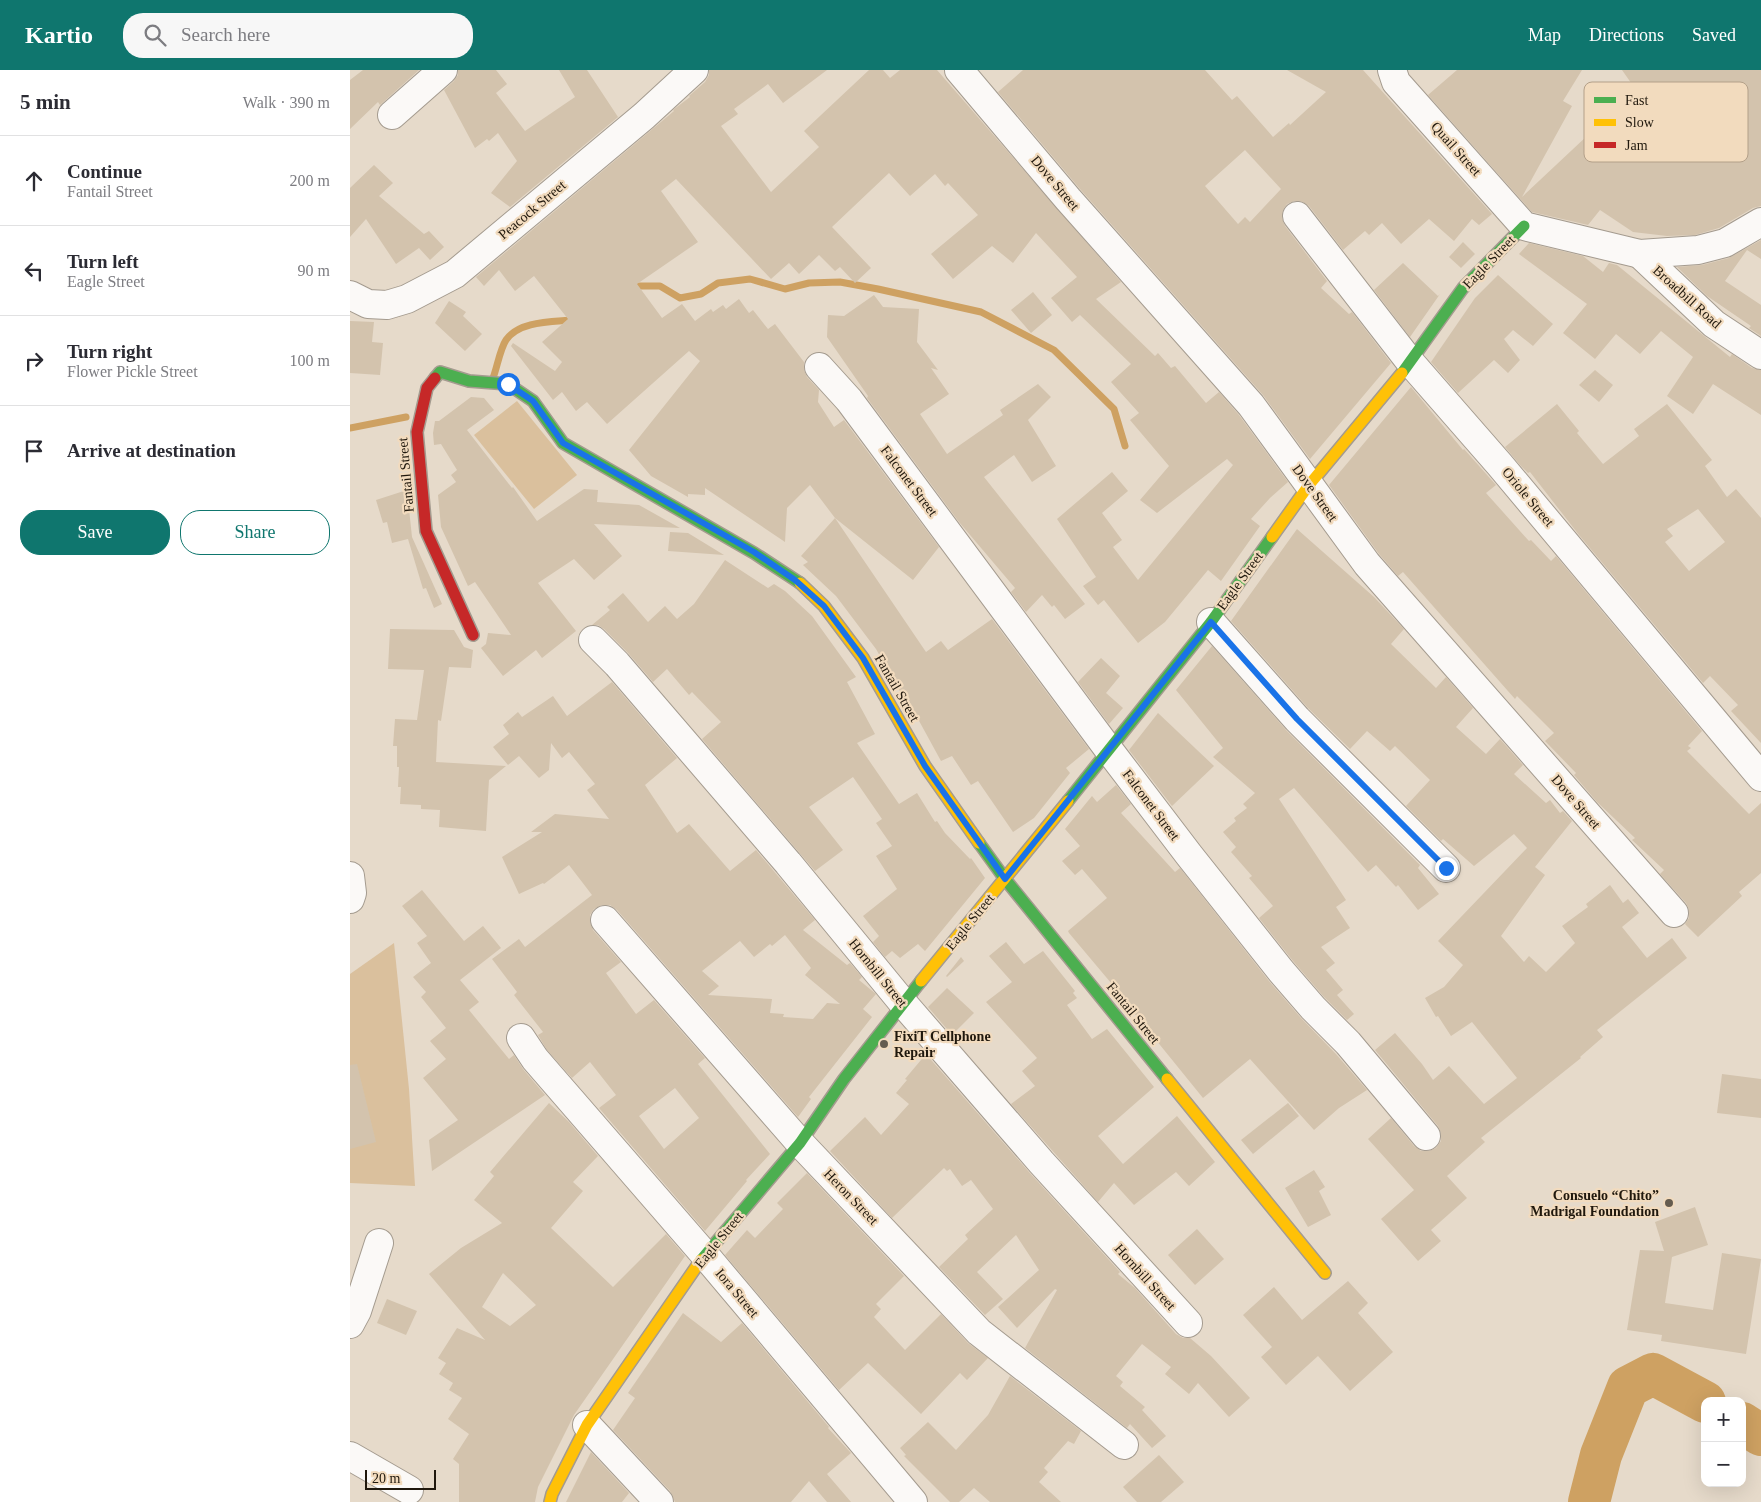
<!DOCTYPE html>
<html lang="en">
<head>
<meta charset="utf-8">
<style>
	:root { --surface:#fff; --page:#f7f7f7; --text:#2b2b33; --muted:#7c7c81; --line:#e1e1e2; --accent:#0f766e }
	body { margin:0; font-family:"Times New Roman",serif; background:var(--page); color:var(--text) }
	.controls { position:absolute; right:15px; bottom:15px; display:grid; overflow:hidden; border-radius:10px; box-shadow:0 5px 20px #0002 }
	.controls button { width:45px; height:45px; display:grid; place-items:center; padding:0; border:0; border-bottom:1px solid var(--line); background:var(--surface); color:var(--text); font:25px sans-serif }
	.scale { position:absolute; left:15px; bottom:12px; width:71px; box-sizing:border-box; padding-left:5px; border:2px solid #20180d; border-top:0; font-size:14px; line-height:18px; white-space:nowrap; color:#20180d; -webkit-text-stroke:4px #f2dbbe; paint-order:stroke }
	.stop { position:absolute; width:15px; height:15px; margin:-11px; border:4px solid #1a73e8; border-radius:50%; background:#fff }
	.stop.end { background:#1a73e8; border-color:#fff; box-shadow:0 1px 5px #0008 }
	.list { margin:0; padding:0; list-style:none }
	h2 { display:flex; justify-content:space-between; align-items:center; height:65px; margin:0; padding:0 20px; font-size:21px }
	h2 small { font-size:16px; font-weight:400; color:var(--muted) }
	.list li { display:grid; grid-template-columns:32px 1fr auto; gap:15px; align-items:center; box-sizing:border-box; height:90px; padding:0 20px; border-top:1px solid var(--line) }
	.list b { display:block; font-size:19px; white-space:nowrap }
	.list p { margin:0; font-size:16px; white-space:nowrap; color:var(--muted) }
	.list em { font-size:16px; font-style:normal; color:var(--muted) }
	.actions { display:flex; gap:10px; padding:15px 20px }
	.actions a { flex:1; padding:11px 0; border:1px solid var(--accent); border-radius:20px; text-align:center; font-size:18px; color:var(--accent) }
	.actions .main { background:var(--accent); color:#fff }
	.icon { flex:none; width:28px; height:28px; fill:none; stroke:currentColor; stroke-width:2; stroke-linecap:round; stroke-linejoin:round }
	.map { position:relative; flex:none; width:1411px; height:1432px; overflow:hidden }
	header { display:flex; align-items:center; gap:30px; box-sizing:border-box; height:70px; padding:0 25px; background:var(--accent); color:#fff }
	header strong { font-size:24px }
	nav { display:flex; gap:28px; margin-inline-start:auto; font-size:18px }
	.search { width:350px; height:45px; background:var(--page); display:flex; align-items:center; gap:12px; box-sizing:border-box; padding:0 18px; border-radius:20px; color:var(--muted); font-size:19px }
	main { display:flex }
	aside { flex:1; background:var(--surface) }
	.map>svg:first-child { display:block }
	.green { fill:#dac09d }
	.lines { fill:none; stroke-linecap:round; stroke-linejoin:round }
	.stream { stroke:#cea162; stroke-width:7 }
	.river { stroke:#cea162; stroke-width:42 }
	.building { fill:#d3c3ad; fill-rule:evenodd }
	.street-casing { stroke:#a49b8f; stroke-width:30 }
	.fast-casing { stroke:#a49b8f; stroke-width:14 }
	.slow-casing { stroke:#a49b8f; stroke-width:14 }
	.jam-casing { stroke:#a49b8f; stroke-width:14 }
	.street { stroke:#fbf9f7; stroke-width:28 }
	.fast { stroke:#4caf50; stroke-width:11 }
	.slow { stroke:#ffc107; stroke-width:11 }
	.jam { stroke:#c62828; stroke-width:11 }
	.route { stroke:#1a73e8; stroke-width:6 }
	.poi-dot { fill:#655c4f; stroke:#f2dbbe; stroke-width:2 }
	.labels { text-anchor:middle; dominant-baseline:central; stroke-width:4.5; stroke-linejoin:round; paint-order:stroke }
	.street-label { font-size:14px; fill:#20180d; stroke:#f2dbbe }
	.poi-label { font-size:14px; font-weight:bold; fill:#20180d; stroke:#f2dbbe; text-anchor:start }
	.key { fill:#f2dbbe; stroke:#b3a089; stroke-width:1 }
	.key-label { font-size:14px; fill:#20180d }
</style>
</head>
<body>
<header>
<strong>Kartio</strong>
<div class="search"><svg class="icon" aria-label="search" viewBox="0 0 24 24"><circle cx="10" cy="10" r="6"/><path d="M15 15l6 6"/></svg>Search here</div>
<nav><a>Map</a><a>Directions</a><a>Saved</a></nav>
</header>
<main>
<aside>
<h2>5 min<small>Walk · 390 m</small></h2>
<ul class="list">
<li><svg class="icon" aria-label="ahead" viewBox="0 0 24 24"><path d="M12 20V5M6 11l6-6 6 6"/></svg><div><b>Continue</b><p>Fantail Street</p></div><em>200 m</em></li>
<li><svg class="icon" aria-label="left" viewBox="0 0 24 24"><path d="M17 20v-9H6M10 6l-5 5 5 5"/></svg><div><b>Turn left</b><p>Eagle Street</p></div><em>90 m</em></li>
<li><svg class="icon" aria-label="right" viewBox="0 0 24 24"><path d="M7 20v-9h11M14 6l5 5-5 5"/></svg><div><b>Turn right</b><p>Flower Pickle Street</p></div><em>100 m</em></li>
<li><svg class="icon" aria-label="arrive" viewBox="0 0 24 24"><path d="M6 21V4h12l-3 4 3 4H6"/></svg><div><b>Arrive at destination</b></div></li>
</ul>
<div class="actions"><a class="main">Save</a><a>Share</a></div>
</aside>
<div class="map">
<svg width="1411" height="1432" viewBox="0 0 1411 1432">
	<rect width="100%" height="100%" fill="#e6daca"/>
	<g class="green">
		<polygon points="167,331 227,405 184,439 124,365"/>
		<polygon points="44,873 59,1019 65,1116 0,1113 0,904"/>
	</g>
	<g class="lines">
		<g class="stream">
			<polyline points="279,216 310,216 330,228 351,224 368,213 400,209 435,219 459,213 490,212 528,219 631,242 704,280 764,339 775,376"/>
			<path d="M143 308C147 298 150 279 156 270 169 251 201 252 222 250L225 248"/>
			<polyline points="0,358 56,347"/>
		</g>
		<g class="river">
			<polyline points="1392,1353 1411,1365"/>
			<polyline points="1239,1432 1251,1385 1278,1317 1303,1304 1355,1332"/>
		</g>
	</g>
	<g class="building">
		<polygon points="13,0 69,0 30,35 28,32 0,59 0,10"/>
		<polygon points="108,0 146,0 157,14 146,23 175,61 225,27 209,0 237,0 268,47 160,137 141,123 167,91 148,63 139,71 137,69 125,78 94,20 104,11 108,5"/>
		<polygon points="359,0 477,0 433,33 418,14 384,39 388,44 371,56 421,122 469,77 454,61 519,0 533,0 540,8 550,0 587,0 771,212 746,229 805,286 808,283 821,298 825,296 856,333 869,322 889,345 938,412 920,428 901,449 910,456 871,511 858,500 815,552 788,573 754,530 748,535 733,516 746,507 707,449 762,402 778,421 752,443 772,470 763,477 788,510 883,395 877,389 807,443 790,430 819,396 780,350 789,343 761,312 781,294 730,245 722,252 701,228 727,207 686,163 663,193 642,176 603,209 581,184 628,145 598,113 595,116 585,104 560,126 539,103 482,157 521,198 505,213 490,197 485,201 469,185 449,204 439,193 421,209 326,109 311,121 348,172 287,214 312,248 332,234 345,251 361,239 363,242 373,235 376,239 389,229 399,243 403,240 418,259 425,254 454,292 454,300 457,307 469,320 468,332 484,357 494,350 589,477 563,510 485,448 460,415 437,438 435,472 355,418 355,425 338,424 338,427 301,406 279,380 350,291 339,281 257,354 237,332 226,341 212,322 203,330 161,276 163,273 205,301 212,292 192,272 218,249 184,206 165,221 149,200 134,216 126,207 324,41 323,40 340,27 339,26 355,12 359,5"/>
		<path d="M673 0H855L882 30 887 26 923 67 939 53 940 55 976 22 937 0H1013L1142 144 1129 155 1122 149 1104 171 1079 149 1051 174 1032 153 1019 165 1015 161 993 180 959 136 953 132 944 131 937 134 933 140 932 148 935 156 977 211 971 218 999 244 1002 242 1041 293 960 389 913 325 730 119 648 22ZM895 80 931 119 900 152 895 147 888 154 855 116Z"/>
		<polygon points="1107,0 1232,0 1213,31 1222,36 1172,127 1286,20 1272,0 1411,0 1411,136 1403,138 1369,158 1345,165 1317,166 1283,162 1250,140 1238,155 1182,142 1078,25"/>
		<polygon points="24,95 43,113 29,126 74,164 79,161 94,177 80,190 69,178 46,194 16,149 0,167 0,118"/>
		<polygon points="1411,170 1411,189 1397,180 1375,211 1411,235 1411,266 1399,258 1401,256 1357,226 1327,197 1352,195 1379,188"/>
		<polygon points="1113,172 1125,184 1111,198 1099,187"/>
		<polygon points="1179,173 1233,186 1253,202 1259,193 1267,195 1380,287 1382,284 1402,298 1411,300 1411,345 1363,314 1343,344 1317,326 1343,287 1311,261 1290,284 1266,264 1245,289 1213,263 1237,234 1169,184"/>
		<polygon points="1053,193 1088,226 1090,224 1060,267 1024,220"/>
		<polygon points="1148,205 1203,254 1183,276 1163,260 1154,269 1170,290 1158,303 1144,290 1108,323 1081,292 1125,228"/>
		<polygon points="683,222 702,245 681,263 661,240"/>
		<polygon points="524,225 533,237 569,239 567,272 588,300 581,298 599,324 570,344 597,384 653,345 650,340 688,314 701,327 678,350 706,396 682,412 664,385 634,407 735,534 715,549 704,535 702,537 692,525 676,542 661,522 665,518 609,452 517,328 518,326 477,267 478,245 494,246"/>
		<polygon points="99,231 116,242 113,246 132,264 115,281 85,253"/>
		<polygon points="0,251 24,252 22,272 33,273 30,305 0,303"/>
		<polygon points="1245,300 1263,315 1249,332 1229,315"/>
		<polygon points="1061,317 1113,380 1114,379 1146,415 1136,423 1179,471 1181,470 1201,491 1206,486 1352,661 1338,676 1341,678 1337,681 1399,744 1411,733 1411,803 1389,822 1392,826 1348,867 1335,854 1339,848 1339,839 1336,833 1310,804 1314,800 1282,770 1285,768 1247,732 1224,705 1226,703 1195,671 1204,663 1167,626 1165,629 1053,502 1048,506 1029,484 979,415"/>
		<polygon points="121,327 134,328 144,340 117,360 162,418 163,417 187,451 234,419 248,420 247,432 289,435 330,458 244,454 272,486 244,510 224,489 188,513 226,561 192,588 186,580 153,606 131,578 136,574 138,563 161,565 125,512 118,516 91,457 88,425 106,412 101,405 107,400 91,374 84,375 83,363 85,351 89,351"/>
		<path d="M1207 334 1229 361 1227 363 1253 394 1289 366 1284 359 1317 334 1362 390 1355 396 1377 427 1386 419 1411 448V673L1381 641 1388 635 1360 606 1353 613 1229 465 1180 402 1178 403 1170 395 1155 377ZM1348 439 1375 472 1339 501 1315 472 1323 466 1317 459Z"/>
		<polygon points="57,420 62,467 92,534 84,538 76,518 73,519 58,469 42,473 37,452 33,453 26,430"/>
		<polygon points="485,448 576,582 591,571 598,580 642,549 739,679 716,698 720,703 684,748 663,762 628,711 621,715 602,686 591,691 562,638 560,639 526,579 486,526 453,495 458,492 451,486"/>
		<polygon points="947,459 1024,527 1054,559 1041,574 1086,618 1096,607 1123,638 1106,657 1136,684 1150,669 1173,695 1164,704 1196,733 1200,730 1210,743 1213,741 1222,751 1185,797 1195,805 1151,866 1174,892 1179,886 1196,902 1225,873 1212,856 1238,837 1236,834 1260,815 1273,833 1278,829 1289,843 1272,857 1297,888 1322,868 1337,888 1247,960 1253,967 1230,987 1231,988 1131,1068 1135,1072 1097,1106 1117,1128 1081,1160 1091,1171 1068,1191 1031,1149 1064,1120 1018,1069 1041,1048 1064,1076 1071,1081 1079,1081 1086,1078 1091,1071 1091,1063 1088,1056 1025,980 1045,963 1072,994 1083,1010 1099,996 1134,1034 1167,1008 1122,952 1101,966 1088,946 1086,947 1075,928 1094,917 1113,895 1088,871 1177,778 1164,764 1124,796 1093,769 1091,771 1056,736 1080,710 1045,676 1040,681 1017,661 1000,679 958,638 881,551"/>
		<polygon points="320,462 338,463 374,485 318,481"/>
		<polygon points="375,490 418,518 424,514 435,521 462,546 506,607 497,612 525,664 507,673 549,734 567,723 585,752 587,751 595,763 620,789 621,788 635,808 575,881 568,874 550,888 542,881 535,887 523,872 529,866 513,846 547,819 526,786 542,776 526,753 532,749 503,707 459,737 493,780 465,801 352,669 371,652 342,622 339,625 317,599 303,612 278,583 254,559 248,555 242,555 260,540 257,537 273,523 298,552 315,536 327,549 344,534"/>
		<polygon points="40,559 104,560 114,577 123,580 121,598 99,597 91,651 88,650 86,692 156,696 139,710 136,761 89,757 90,740 71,739 71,735 50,734 51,717 48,717 49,697 47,697 47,676 43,676 45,649 67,650 74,600 38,599"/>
		<polygon points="862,576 936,660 1070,795 1068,798 1089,824 1068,840 1048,815 1046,817 1026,795 1018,802 944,718 929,729 996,830 986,837 1000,858 971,877 985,893 976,900 993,920 987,925 1004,944 997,950 974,927 943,891 909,848 923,836 899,808 902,806 881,782 886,777 873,762 886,751 884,748 897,738 893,734 905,723 863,687 873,678 826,620"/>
		<polygon points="751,588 770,606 756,623 773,638 759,654 728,612"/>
		<path d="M262 612 327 688 295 715 327 763 339 754 380 801 406 780 465 850 453 860 497 895 500 893 512 907 509 910 526 924 513 939 522 947 459 1027 461 1029 448 1047 267 840 260 835H252L244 839 240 845V853L243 860 271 892 256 903 286 944 304 930 355 988 348 994 420 1084 396 1110 397 1111 355 1161 249 1038 266 1025 240 992 222 1008 197 980 188 965 193 962 164 925 167 922 142 889 169 869 175 877 242 825 219 795 194 814 193 813 169 824 152 787 192 762H181L205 744 259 749 237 720 245 714 219 682 212 688 201 673 199 700 189 708 169 686 158 695 143 677 159 664 153 655 168 642 172 647 203 626 217 646ZM435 865 461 898 455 905 490 934 477 933 463 949 433 947 434 944 420 943 422 929 358 925 369 916 352 901 390 871 404 887 420 874 422 876ZM325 1018 349 1048 314 1079 289 1046Z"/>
		<polygon points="808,643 864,696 822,736 779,680"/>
		<polygon points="766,715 781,734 771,743 825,802 830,798 919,911 951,948 986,984 1017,1020 989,1038 964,1060 900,989 853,1028 776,933 777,932 719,863 718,861 757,828 732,799 725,805 712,791 730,776 715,759 742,726 747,732"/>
		<polygon points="72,820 114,871 133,856 151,878 110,910 129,932 119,940 159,989 164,985 173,999 195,1025 82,1101 79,1070 108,1050 73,1008 96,989 80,971 96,958 71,927 76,922 63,907 81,893 67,873 77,866 52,836"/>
		<polygon points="656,872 674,894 693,881 725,921 723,923 727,928 717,935 742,969 757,959 804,1017 748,1066 773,1094 827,1046 865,1092 839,1116 826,1102 784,1135 764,1113 748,1132 661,1034 685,1016 672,1001 687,988 636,932 662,912 639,886"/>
		<polygon points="611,887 614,891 597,907 596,906"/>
		<polygon points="597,918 624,943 602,965 578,937"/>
		<polygon points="576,984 679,1102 770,1202 768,1204 785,1218 826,1264 833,1268 840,1268 861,1286 900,1328 879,1347 848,1313 839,1324 815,1304 821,1297 792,1274 766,1306 773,1312 770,1316 795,1337 792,1340 816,1366 802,1378 780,1354 777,1358 675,1278 707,1220 705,1219 667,1258 648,1237 689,1200 666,1165 627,1202 653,1229 635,1245 589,1197 618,1169 615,1165 643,1139 621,1110 612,1116 600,1099 597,1101 594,1098 542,1148 480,1081 515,1047 531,1065 559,1034 546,1023 557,1010 555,1009"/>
		<polygon points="7,994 26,1072 0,1079 0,995"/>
		<polygon points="1372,1004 1411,1009 1411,1048 1367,1043"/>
		<path d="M199 1033 219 1052 248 1086 223 1112 233 1121 201 1158 263 1217 316 1164 335 1186 224 1345 188 1417 185 1432H109V1394L103 1389 119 1364 98 1349 112 1328 99 1320 103 1313 89 1304 96 1293 88 1288 107 1258 135 1270 79 1204 111 1178 152 1153 124 1130 144 1106 140 1102ZM153 1203 186 1235 160 1256 132 1237Z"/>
		<polygon points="938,1033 949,1046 903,1084 891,1070"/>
		<polygon points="964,1100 975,1117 969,1121 981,1145 958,1157 935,1118"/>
		<polygon points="457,1103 554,1206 526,1234 531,1239 524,1247 555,1280 591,1244 618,1273 638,1288 617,1310 610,1303 571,1344 518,1293 489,1320 375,1185 397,1160 405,1168 433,1139 427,1133"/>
		<polygon points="1345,1137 1358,1175 1322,1187 1315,1233 1363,1240 1372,1183 1411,1189 1396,1284 1311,1271 1312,1265 1277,1260 1290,1180 1314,1181 1305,1152"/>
		<polygon points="847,1159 874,1189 845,1215 818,1185"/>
		<polygon points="998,1211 1018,1233 1008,1243 1043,1282 1000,1321 968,1286 936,1315 911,1287 922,1277 893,1245 924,1217 952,1250"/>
		<polygon points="37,1229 67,1241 56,1265 27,1253"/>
		<polygon points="333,1243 371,1272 392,1253 479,1357 478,1358 501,1383 477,1404 501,1432 477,1432 459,1411 441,1432 325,1432 320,1421 263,1360 285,1328 278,1323"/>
		<polygon points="660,1306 731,1361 724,1374 718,1371 694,1398 698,1402 689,1412 711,1432 640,1432 624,1418 609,1432 600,1432 554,1386 556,1385 550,1378 578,1352 606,1380 638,1345"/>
		<polygon points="241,1382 279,1423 272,1432 216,1432"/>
		<polygon points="809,1385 834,1412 811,1432 787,1432 773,1417"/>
	</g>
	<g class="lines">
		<g class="street-casing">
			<g id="street">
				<polyline points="609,0 718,129 901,335 1017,494 1324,843"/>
				<polyline points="1042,0 1046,12 1174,156 1290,184 1348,180 1375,173 1411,152"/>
				<polyline points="42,45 93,0"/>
				<polyline points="947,146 1061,293 1150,395 1411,707"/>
				<polyline points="1290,184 1364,254 1411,285"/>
				<polyline points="0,225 18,234 37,235 57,229 105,204 294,46 344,0"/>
				<polyline points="469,297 499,330 759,680 839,785 931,901 963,938 998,973 1076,1066"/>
				<polyline points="861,552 947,649 1096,798"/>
				<polyline points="243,570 267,594 438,793 553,933 691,1092 838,1253"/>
				<polyline points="0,806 2,823 0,829"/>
				<polyline points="255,850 450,1073 629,1262 774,1375"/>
				<polyline points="171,968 185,989 355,1185 563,1432"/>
				<polyline points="0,1254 7,1241 29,1173"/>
				<polyline points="237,1355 309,1432"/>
				<polyline points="0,1386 59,1420"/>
			</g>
		</g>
		<g class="fast-casing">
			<g id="fast">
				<polyline points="1052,303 1113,218 1174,156"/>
				<polyline points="85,308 90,302 119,311 158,314 183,331 213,373 404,483 450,513"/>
				<polyline points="718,731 861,552 922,467"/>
				<polyline points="629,773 655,809 817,1009"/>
				<polyline points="351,1190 450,1073 494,1009 571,911"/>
			</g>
		</g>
		<g class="slow-casing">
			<g id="slow">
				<polyline points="922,467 959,415 1052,303"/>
				<polyline points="450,513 474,536 513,588 575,696 629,773"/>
				<polyline points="571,911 718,731"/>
				<polyline points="817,1009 975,1203"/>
				<polyline points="200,1432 202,1424 237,1355 351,1190"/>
			</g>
		</g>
		<g class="jam-casing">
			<polyline id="jam" points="85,308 77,318 67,362 76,461 123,565"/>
		</g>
		<use href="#street" class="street"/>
		<use href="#fast" class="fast"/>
		<use href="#slow" class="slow"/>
		<use href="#jam" class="jam"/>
	</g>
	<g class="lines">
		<polyline class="route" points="158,314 183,331 213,373 404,482 445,510 474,536 513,588 575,696 655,809 861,552 947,649 1096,798"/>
	</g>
	<g class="poi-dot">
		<circle cx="534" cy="974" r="5"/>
		<circle cx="1319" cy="1133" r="5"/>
	</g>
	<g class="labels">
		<g class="street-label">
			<text transform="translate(1106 79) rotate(48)">Quail Street</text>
			<text transform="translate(705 113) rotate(50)">Dove Street</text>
			<text transform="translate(182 140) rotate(-40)">Peacock Street</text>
			<text transform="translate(1139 192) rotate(-46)">Eagle Street</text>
			<text transform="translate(1337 227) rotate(42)">Broadbill Road</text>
			<text transform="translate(56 405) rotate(-95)">Fantail Street</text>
			<text transform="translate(559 411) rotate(53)">Falconet Street</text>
			<text transform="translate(965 423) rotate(54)">Dove Street</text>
			<text transform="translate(1178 427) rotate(50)">Oriole Street</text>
			<text transform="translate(890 511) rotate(-54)">Eagle Street</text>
			<text transform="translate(547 618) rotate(60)">Fantail Street</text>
			<text transform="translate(1226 732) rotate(49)">Dove Street</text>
			<text transform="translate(801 735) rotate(53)">Falconet Street</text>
			<text transform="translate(620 852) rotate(-51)">Eagle Street</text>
			<text transform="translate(528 903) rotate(51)">Hornbill Street</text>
			<text transform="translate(783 943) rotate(51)">Fantail Street</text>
			<text transform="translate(501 1127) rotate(46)">Heron Street</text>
			<text transform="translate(369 1170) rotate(-51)">Eagle Street</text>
			<text transform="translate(795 1207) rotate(48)">Hornbill Street</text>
			<text transform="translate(387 1223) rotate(50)">Iora Street</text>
		</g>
		<g class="poi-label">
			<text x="544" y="966">FixiT Cellphone<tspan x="544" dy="16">Repair</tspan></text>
			<text x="1309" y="1125" text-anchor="end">Consuelo “Chito”<tspan x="1309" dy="16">Madrigal Foundation</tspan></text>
		</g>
	</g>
	<rect x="1234" y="12" width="164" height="80" rx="8" class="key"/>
	<rect x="1244" y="27" width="22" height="6" fill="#4caf50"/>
	<rect x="1244" y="49" width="22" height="7" fill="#ffc107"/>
	<rect x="1244" y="72" width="22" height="6" fill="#c62828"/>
	<g class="key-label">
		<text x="1275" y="35">Fast</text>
		<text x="1275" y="57">Slow</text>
		<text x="1275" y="80">Jam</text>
	</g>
</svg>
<div class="controls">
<button>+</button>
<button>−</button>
</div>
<div class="scale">20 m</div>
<div class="stop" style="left:158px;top:314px"></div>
<div class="stop end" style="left:1096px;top:798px"></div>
</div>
</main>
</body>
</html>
